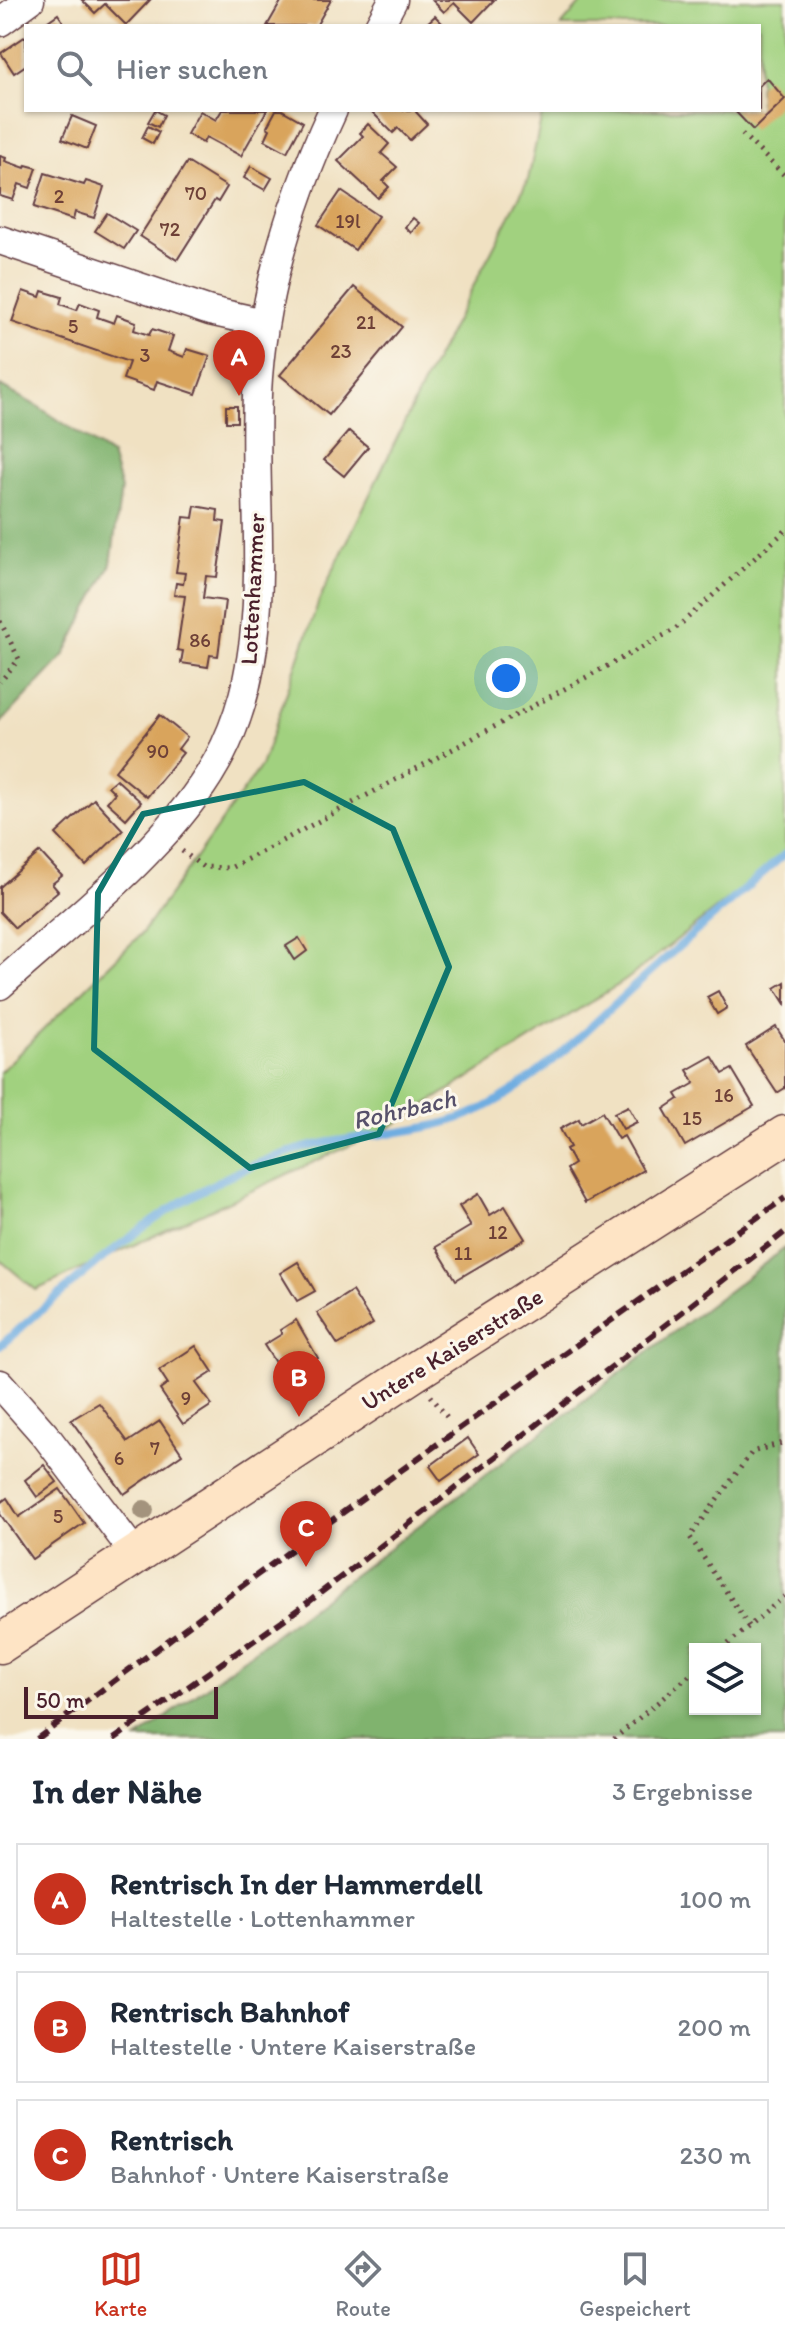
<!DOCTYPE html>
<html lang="de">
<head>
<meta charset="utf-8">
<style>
	:root { --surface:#fff; --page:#f6f6f7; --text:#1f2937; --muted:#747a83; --line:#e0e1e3; --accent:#c8321e }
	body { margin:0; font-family:Itim,sans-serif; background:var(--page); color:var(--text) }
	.controls { position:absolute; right:24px; bottom:24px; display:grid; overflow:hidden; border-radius:0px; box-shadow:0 2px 6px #0004 }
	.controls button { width:72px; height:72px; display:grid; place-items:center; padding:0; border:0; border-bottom:2px solid var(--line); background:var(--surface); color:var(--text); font:40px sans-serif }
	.scale { position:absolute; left:24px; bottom:20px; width:194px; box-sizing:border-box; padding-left:8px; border:4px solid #4a1f2b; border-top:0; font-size:22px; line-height:28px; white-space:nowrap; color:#4a1f2b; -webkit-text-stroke:6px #fbf7ec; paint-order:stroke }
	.you { position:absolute; left:506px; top:678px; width:28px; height:28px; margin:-20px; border:6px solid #fff; border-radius:50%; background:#1a73e8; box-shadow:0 0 0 12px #1a73e833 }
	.badge { display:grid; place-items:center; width:52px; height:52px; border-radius:50%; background:var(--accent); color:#fff; font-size:26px; font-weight:700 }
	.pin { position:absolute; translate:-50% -66px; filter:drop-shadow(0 2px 4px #0008) }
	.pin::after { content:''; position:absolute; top:42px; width:28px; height:24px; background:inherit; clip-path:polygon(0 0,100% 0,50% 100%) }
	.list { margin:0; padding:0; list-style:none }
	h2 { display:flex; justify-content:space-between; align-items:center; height:104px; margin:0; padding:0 32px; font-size:34px }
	h2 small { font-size:26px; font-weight:400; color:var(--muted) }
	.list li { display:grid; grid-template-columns:52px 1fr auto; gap:24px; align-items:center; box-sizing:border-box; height:112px; margin:0 16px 16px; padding:0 16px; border:2px solid var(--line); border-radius:0px }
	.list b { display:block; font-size:30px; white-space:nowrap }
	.list p { margin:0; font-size:26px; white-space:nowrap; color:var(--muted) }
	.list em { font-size:26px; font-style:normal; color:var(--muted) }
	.icon { flex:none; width:44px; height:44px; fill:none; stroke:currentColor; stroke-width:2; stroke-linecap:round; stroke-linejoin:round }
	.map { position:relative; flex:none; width:785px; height:1739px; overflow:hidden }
	.search { position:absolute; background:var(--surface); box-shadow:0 2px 6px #0004; left:24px; right:24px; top:24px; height:88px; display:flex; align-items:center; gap:20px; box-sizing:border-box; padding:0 28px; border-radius:0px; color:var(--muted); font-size:30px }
	.sheet { height:488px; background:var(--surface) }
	nav { display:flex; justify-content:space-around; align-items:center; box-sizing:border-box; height:112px; border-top:2px solid var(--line); background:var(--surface); font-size:22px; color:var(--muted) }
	nav a { display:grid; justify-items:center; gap:4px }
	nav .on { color:var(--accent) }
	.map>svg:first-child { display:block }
	.green { fill:#a1d17f; stroke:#767855; stroke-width:2 }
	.forest { fill:#80b36e; stroke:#65694c; stroke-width:2; fill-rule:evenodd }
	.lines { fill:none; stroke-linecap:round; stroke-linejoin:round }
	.stream { stroke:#6fade1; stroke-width:8 }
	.building { fill:#d9a45c }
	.minor-casing { stroke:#633c42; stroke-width:31 }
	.secondary-casing { stroke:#633c42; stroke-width:41 }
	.path { stroke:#633c42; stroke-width:5; stroke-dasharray:2 6; stroke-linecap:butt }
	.minor { stroke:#fff; stroke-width:28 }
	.secondary { stroke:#fee4c5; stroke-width:38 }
	.rail { stroke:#4a1f2b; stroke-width:6; stroke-dasharray:12 6; stroke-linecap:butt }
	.tree { fill:#a3937d }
	.marked { fill:none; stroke:#0f766e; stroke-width:6; stroke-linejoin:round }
	.labels { text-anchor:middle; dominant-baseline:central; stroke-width:6; stroke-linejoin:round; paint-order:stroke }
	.number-label { font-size:20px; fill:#6e4037 }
	.street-label { font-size:24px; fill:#4a1f2b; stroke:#fbf7ec }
	.water-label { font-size:26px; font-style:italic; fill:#57516b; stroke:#fbf7ec }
</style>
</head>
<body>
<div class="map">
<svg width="785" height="1739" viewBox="0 0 785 1739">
	<rect width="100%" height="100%" fill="#fbf7ec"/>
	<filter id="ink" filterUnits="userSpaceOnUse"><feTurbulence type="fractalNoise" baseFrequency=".0125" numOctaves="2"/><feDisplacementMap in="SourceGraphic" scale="16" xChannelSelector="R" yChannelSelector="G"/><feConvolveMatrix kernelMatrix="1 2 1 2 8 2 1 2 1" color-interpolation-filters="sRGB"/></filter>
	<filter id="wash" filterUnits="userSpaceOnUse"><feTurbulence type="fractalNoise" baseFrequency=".006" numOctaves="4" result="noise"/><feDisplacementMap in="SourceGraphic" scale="32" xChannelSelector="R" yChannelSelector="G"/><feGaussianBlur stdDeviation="1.8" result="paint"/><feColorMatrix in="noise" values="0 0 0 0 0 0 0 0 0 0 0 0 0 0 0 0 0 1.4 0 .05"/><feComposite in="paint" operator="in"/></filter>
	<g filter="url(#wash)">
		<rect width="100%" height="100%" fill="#f0e1c2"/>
		<polygon class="green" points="584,0 785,0 785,854 626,980 390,1127 36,1290 0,1260 0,1072 142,933 261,766 320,598 422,386 528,180 543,110 759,110 759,26 561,26"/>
		<g class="forest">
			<polygon points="0,386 39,407 111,455 121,489 111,564 64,656 0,724"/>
			<path d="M785 1248V1739H137ZM695 1649H755V1709H695Z"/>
		</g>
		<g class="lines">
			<path class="stream" d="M0 1346C93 1265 185 1179 307 1147 366 1132 429 1136 484 1108 540 1079 584 1032 630 990 681 944 733 899 785 854"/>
		</g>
		<g id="blocks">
			<g class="building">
				<polygon points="82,0 150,0 126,25 105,4 95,13"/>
				<polygon points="282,0 331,0 316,26 267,26"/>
				<polygon points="432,0 494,0 473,22 454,3 444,12"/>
				<polygon points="58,14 66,26 41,26"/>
				<polygon points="435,16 445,26 424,26"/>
				<polygon points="26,36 26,65 14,73 1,53"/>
				<polygon points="767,78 785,99 753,130 734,110 759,110 759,86"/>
				<polygon points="155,110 164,115 158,127 148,122"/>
				<polygon points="222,110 267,110 241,156 206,137 203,143 187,134 200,111 216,120"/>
				<polygon points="276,110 282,110 303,122 287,152 265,140 270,129 267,127"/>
				<polygon points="370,110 417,110 416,112 427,124 410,140 398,128 393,133"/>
				<polygon points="72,116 96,126 87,149 62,139"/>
				<polygon points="368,124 389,144 381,153 397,167 383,181 389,187 378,198 338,161 363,136 360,133"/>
				<polygon points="148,126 159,132 153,144 142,138"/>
				<polygon points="0,156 6,158 5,161 25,168 26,165 37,168 30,188 19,184 13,200 0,196"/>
				<polygon points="187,162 227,187 218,202 215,200 177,260 140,236"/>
				<polygon points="251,166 272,178 265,190 244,178"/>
				<polygon points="45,173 84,185 86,181 104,187 94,218 75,212 73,220 34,207"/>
				<polygon points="341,191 378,216 355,250 318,225"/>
				<polygon points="107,213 136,231 124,249 95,231"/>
				<polygon points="413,218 419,223 411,233 405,227"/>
				<polygon points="354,287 402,327 329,415 280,375"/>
				<polygon points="23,291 40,297 42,291 62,297 60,304 77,310 80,303 99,310 97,317 114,323 117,315 136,322 134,330 149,335 152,329 173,336 168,351 184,357 187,349 210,356 196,394 157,381 154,390 123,379 129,362 12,322"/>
				<rect x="226" y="406" width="11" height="16"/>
				<polygon points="349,431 368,447 344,476 324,460"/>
				<polygon points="195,506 218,510 217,521 225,522 217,577 206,576 203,598 225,601 218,656 210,655 208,667 181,663 183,651 177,650 185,596 174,595 176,583 183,584 185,573 176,572 184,517 193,518"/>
				<polygon points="160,715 187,737 178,749 183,753 147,797 115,771"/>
				<polygon points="116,779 141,802 126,819 107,802 115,793 108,786"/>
				<polygon points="94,799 123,830 86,866 56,834"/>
				<polygon points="40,852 62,876 52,884 58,891 15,928 0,912 0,887"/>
				<polygon points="299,938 307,951 295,960 286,946"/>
				<polygon points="785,982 785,1004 775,988"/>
				<polygon points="718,991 727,1008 717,1014 707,997"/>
				<polygon points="776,1027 785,1041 785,1088 777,1093 746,1046"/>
				<polygon points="712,1056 723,1074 732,1069 754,1106 685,1146 664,1109 679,1099 676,1094 695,1083 687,1070"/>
				<polygon points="628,1106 637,1122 623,1129 614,1113"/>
				<polygon points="602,1112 618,1139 624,1136 643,1170 585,1203 566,1169 574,1164 566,1149 570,1147 560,1129 579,1119 581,1124"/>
				<polygon points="478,1194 490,1215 505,1206 525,1239 456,1280 436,1247 471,1226 459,1206"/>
				<polygon points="298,1262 315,1291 297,1301 280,1273"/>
				<polygon points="352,1291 373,1324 338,1345 317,1313"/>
				<polygon points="296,1320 318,1358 284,1377 264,1345 282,1334 280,1330"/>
				<polygon points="196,1346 213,1372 196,1383 212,1405 183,1424 160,1390 168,1384 159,1370"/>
				<polygon points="99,1403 128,1442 160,1421 182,1454 124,1494 71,1420"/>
				<polygon points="468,1438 479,1454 441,1481 430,1466"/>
				<polygon points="44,1465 57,1482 37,1497 25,1480"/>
				<polygon points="60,1489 84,1523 32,1559 0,1514 0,1503 7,1498 19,1517"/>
			</g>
		</g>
	</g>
	<g filter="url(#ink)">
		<use href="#blocks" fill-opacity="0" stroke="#633c42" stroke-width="2"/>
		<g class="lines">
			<g class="minor-casing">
				<g id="minor">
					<polyline points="0,22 30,0"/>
					<polyline points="379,26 393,0"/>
					<polyline points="0,240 210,311 264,323"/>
					<path d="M0 985C71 921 158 856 209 775 284 657 248 508 258 377 265 284 294 194 333 110"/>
					<polyline points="0,1384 45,1435 136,1555"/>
				</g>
			</g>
			<g class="secondary-casing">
				<polyline id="secondary" points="0,1644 414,1372 785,1135"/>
			</g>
			<g class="path">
				<polyline points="742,134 785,176"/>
				<polyline points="0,621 19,659 0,682"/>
				<polyline points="182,851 203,867 230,868 267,849 674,630 785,531"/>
				<polyline points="431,1396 450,1421"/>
				<polyline points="749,1626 690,1537 752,1452 785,1442"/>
				<polyline points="722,1649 785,1596"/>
				<polyline points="614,1739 695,1671"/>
			</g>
			<use href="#minor" class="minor"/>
			<use href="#secondary" class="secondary"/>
			<g class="rail">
				<path d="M37 1739C282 1553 533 1375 785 1198"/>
				<polyline points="114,1739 310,1601 785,1232"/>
			</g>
		</g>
		<circle class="tree" cx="144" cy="1510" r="10"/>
	</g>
	<path class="marked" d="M304 782 393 829 449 967 379 1134 250 1168 94 1049 98 893 143 814Z"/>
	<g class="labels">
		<g class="number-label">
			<text x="196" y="193">70</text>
			<text x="59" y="196">2</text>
			<text x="348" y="221">19l</text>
			<text x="170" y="229">72</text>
			<text x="366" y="322">21</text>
			<text x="73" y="326">5</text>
			<text x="341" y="351">23</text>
			<text x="145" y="355">3</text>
			<text x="200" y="640">86</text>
			<text x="158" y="751">90</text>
			<text x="724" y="1095">16</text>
			<text x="692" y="1118">15</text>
			<text x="498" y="1232">12</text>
			<text x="463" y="1253">11</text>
			<text x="186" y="1398">9</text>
			<text x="155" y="1448">7</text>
			<text x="119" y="1458">6</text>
			<text x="58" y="1516">5</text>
		</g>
		<g class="street-label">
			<text transform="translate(252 589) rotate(-87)">Lottenhammer</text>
			<text transform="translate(452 1349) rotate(-32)">Untere Kaiserstraße</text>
		</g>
		<g class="water-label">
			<text transform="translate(404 1109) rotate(-13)">Rohrbach</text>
		</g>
	</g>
</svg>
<div class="controls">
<button><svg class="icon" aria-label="layers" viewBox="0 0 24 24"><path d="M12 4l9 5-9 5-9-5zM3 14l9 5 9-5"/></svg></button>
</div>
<div class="scale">50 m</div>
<div class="you"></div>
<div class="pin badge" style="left:239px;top:396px">A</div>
<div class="pin badge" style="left:299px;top:1417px">B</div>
<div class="pin badge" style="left:306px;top:1567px">C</div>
<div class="search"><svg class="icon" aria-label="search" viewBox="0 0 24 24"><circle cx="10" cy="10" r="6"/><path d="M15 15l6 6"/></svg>Hier suchen</div>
</div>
<section class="sheet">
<h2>In der Nähe<small>3 Ergebnisse</small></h2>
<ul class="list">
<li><span class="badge">A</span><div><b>Rentrisch In der Hammerdell</b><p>Haltestelle · Lottenhammer</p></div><em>100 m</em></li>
<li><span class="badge">B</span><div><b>Rentrisch Bahnhof</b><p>Haltestelle · Untere Kaiserstraße</p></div><em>200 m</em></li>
<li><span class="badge">C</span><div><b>Rentrisch</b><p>Bahnhof · Untere Kaiserstraße</p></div><em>230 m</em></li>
</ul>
</section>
<nav>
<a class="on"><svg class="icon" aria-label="map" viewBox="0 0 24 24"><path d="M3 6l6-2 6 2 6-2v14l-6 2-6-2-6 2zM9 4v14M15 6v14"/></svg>Karte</a>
<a><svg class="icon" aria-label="directions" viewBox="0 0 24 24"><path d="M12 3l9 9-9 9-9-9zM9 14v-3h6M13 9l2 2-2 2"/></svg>Route</a>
<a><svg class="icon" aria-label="saved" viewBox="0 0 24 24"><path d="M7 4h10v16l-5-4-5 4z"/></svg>Gespeichert</a>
</nav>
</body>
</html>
